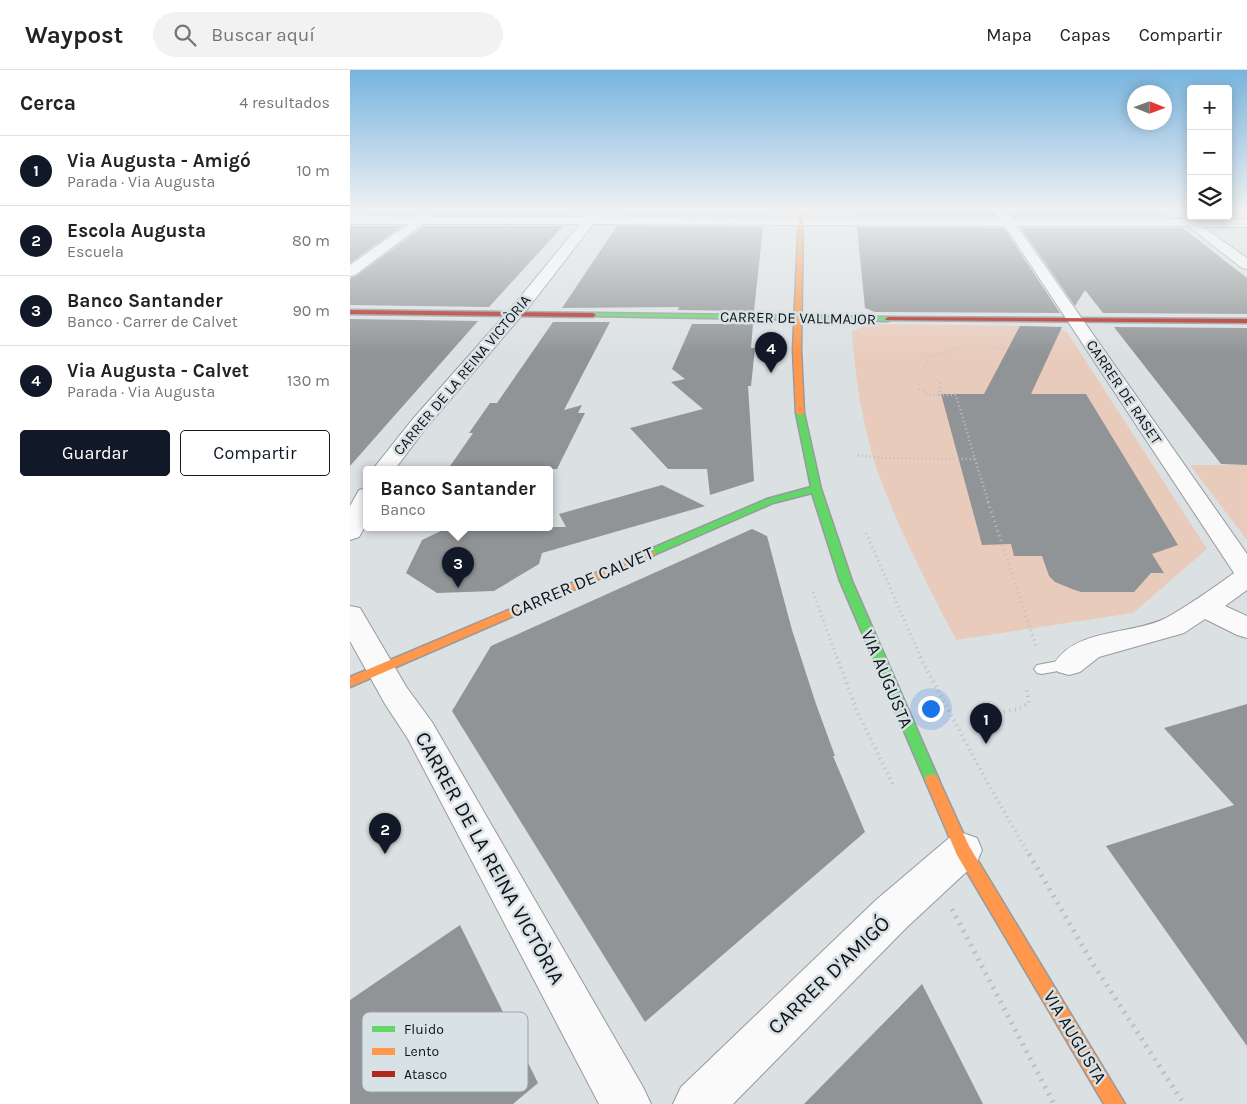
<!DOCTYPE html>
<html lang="es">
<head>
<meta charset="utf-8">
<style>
	:root { --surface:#fff; --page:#f2f2f2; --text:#222; --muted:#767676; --line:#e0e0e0; --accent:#111827 }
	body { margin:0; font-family:Karla,sans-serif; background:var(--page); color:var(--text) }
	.controls { position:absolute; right:15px; top:15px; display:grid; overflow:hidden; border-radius:5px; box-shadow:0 2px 12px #0003 }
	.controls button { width:45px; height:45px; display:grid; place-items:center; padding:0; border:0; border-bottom:1px solid var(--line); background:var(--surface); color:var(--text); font:25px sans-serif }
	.compass { position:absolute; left:777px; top:15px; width:45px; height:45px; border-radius:50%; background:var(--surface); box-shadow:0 2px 12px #0003; rotate:91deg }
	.you { position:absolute; left:580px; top:638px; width:18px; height:18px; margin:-12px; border:4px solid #fff; border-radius:50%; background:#1a73e8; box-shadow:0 0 0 8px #1a73e833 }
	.badge { display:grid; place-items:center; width:32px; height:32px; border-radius:50%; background:var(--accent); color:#fff; font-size:16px; font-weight:700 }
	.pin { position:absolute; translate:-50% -41px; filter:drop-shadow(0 1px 2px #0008) }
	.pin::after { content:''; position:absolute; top:26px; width:18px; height:15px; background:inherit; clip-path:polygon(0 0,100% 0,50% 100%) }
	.popup { position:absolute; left:13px; top:396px; width:190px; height:65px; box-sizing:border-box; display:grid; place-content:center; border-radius:5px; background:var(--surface); filter:drop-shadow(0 1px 4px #0005); font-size:16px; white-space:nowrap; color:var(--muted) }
	.popup b { font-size:19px; color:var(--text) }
	.popup::after { content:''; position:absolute; left:50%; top:100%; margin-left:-10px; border:10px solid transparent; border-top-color:var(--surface) }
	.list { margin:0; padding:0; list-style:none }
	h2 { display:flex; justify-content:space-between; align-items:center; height:65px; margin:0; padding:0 20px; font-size:21px }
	h2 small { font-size:16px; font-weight:400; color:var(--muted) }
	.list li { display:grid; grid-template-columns:32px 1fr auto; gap:15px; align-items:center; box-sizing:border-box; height:70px; padding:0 20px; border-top:1px solid var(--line) }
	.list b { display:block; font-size:19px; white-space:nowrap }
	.list p { margin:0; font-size:16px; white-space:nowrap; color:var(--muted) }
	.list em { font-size:16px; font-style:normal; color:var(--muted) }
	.actions { display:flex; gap:10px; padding:15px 20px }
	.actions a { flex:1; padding:11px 0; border:1px solid var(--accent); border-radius:5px; text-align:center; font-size:18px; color:var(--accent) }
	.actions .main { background:var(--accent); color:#fff }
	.icon { flex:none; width:28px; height:28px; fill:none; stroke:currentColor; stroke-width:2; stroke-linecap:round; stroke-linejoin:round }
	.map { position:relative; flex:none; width:897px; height:1034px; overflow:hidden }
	header { display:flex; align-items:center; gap:30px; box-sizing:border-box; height:70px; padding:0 25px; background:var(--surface); border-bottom:1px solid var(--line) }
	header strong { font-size:24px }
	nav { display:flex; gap:28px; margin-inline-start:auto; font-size:18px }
	.search { width:350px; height:45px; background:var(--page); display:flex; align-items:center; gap:12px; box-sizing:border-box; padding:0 18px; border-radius:28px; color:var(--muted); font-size:19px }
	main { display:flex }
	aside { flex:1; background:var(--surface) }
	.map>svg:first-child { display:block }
	.green { fill:#e9cbbc }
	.building { fill:#919496 }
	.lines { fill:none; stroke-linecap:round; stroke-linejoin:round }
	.lane-casing { stroke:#979a9c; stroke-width:2 }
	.street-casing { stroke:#979a9c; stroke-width:2 }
	.fast-casing { stroke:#979a9c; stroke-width:3 }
	.slow-casing { stroke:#979a9c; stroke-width:3 }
	.jam-casing { stroke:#979a9c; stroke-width:3 }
	.path-far4 { stroke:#bdbfc0; stroke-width:2; stroke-dasharray:0.5 2.5; stroke-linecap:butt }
	.path-far3 { stroke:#bdbfc0; stroke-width:2.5; stroke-dasharray:1 3; stroke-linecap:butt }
	.path-far2 { stroke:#bdbfc0; stroke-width:3; stroke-dasharray:1 4; stroke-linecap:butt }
	.path-far1 { stroke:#bdbfc0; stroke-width:4; stroke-dasharray:1 4.5; stroke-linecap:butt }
	.path { stroke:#bdbfc0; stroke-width:5; stroke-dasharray:2 6; stroke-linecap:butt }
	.lane { fill:#fafafb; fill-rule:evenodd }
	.street { fill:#fafafb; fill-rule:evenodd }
	.fast { fill:#63d668; fill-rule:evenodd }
	.slow { fill:#ff974d; fill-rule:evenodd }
	.jam { fill:#b3261e; fill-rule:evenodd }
	.labels { text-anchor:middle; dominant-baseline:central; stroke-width:5; stroke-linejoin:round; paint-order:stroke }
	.far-street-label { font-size:15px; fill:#101314; stroke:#d8e1e5 }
	.street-label { font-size:18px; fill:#101314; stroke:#d8e1e5 }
	.near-street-label { font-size:21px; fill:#101314; stroke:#d8e1e5 }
	.key { fill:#d8e1e5; stroke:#9ca3a6; stroke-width:1 }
	.key-label { font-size:14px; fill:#101314 }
</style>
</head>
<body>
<header>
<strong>Waypost</strong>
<div class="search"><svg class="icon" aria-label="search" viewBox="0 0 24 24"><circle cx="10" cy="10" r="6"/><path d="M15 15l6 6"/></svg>Buscar aquí</div>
<nav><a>Mapa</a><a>Capas</a><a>Compartir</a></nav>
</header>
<main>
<aside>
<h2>Cerca<small>4 resultados</small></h2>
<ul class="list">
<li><span class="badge">1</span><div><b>Via Augusta - Amigó</b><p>Parada · Via Augusta</p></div><em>10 m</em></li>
<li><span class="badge">2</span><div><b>Escola Augusta</b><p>Escuela</p></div><em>80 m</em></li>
<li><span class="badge">3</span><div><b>Banco Santander</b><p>Banco · Carrer de Calvet</p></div><em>90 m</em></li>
<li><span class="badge">4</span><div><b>Via Augusta - Calvet</b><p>Parada · Via Augusta</p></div><em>130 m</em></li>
</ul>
<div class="actions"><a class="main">Guardar</a><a>Compartir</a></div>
</aside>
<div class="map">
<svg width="897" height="1034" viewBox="0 0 897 1034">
	<rect width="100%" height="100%" fill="#dbe0e2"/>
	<g class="green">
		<path d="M521 254 698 256 717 262 857 479 783 543 606 570C577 514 548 458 527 400 512 355 505 307 502 261Z"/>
		<polygon points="840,395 897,395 897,470"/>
	</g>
	<g class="building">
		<polygon points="20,141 226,141 222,145 82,145 74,141 68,145 14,144"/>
		<polygon points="277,141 416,141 415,146 274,145"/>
		<polygon points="505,141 643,141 647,147 505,146"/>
		<polygon points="659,141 813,141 821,147 663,147"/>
		<polygon points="0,156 52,156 0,193"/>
		<polygon points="74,156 213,156 139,237 0,235 0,208 6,206"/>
		<polygon points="267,156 413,157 404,241 328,240 329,237 212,238"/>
		<polygon points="507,157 654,158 710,243 525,242 515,238"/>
		<polygon points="671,158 833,158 897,208 897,244 753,243 735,220 725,236"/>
		<polygon points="0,249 128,251 0,396"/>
		<polygon points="203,252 260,252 214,340 232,335 228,343 235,343 207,399 98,399 123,363 119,363 140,333 147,333"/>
		<polygon points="342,254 403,254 401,278 405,278 401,316 398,316 404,411 360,425 357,399 318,399 280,358 353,339 321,312 335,309 322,299"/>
		<polygon points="670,256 712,257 681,324 736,324 828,475 802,484 814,503 801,503 784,522 731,522 722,519 705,512 699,506 692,486 664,486 661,474 632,475 591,324 634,324"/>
		<polygon points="764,257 897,258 897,395 871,394"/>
		<polygon points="312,415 355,436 192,483 189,494 144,521 87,523 56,503 72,470 99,457 216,457 209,444"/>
		<polygon points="402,459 417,466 442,560 466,634 485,686 483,686 515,762 295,952 102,641 141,576"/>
		<polygon points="897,634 897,976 756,776 884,735 814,658"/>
		<polygon points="110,855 188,1013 163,1034 0,1034 0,930"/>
		<polygon points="572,914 633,1034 454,1034"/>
	</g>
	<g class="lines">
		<g class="lane-casing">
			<polygon id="lane" points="719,589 724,590 727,594 724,598 692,604 687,603 684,599 687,595"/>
		</g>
		<g class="street-casing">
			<g id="street">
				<path d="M241 141H253L248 147 650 149 645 141H657L662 149H833L838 147 843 149H897V157H853L897 188V199L892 198 838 156H667L897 484V520L875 536 897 546V568L887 565 855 549 834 563 749 587 730 602 719 605 708 602 704 594C725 558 783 565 816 548 839 535 862 519 884 503L655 156 243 154 179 237 76 358 45 399H23L62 350 167 231 230 154H73L5 205 0 206V195L58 154H0V146L68 147 75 143 81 147H236Z"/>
				<polygon points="17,418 17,453 9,467 0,470 0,436 9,420"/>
				<polygon points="0,536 10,538 57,618 82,652 293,1017 301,1034 249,1034 58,669 35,634 0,571"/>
				<polygon points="613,763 627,768 632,780 627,792 556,858 383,1034 323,1034 331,1017 526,830 599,768"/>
			</g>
		</g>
		<g class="fast-casing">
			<g id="fast">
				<polygon points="243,243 538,247 541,249 538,251 241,246 241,244"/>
				<polygon points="447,341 453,341 454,343 471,419 502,511 589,710 587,714 582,716 577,714 575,710 490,511 462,423 423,433 304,485 300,486 295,483 296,481 417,429 461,417 446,343"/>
			</g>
		</g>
		<g class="slow-casing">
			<g id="slow">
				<polygon points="449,141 453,141 451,280 454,343 450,345 446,343 443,280"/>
				<polygon points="300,480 305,483 304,485 0,617 0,607"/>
				<polygon points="582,704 587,706 619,776 775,1034 754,1034 607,785 575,710 577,706"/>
			</g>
		</g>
		<g class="jam-casing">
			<g id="jam">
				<polygon points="0,240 243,243 246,245 243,247 0,244"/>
				<polygon points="538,247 897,249 897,253 536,250 535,249"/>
			</g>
		</g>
		<g class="path-far4">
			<polyline points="631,275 658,279"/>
			<polyline points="590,312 573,297 579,287 620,275"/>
		</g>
		<g class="path-far3">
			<polyline points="569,319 580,325 589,325"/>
			<polyline points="508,385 531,388 625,389 606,325 589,325 591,313 589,311"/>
			<polyline points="625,389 639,434"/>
		</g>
		<g class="path-far2">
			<polyline points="638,432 686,576"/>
			<polyline points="516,463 571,588"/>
			<polyline points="463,522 487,588"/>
		</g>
		<g class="path-far1">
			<polyline points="487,587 507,641 544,717"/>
			<polyline points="570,587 636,710 679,785"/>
			<polyline points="627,647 668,639 679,633 676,616"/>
		</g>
		<g class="path">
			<polyline points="679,784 743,894 834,1034"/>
			<polyline points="602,839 704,1034"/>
		</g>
		<use href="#lane" class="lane"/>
		<use href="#street" class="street"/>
		<use href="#fast" class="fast"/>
		<use href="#slow" class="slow"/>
		<use href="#jam" class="jam"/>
	</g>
	<linearGradient id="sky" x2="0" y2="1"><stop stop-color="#78b4de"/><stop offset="0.49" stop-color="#eff1f2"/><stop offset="1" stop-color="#eff1f2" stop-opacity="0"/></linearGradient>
	<rect width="897" height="285" fill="url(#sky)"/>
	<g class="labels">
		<g class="far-street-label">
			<text transform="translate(448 248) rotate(1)">CARRER DE VALLMAJOR</text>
			<text transform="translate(112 305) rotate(-50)">CARRER DE LA REINA VICTÒRIA</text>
			<text transform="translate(774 322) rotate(56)">CARRER DE RASET</text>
		</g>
		<g class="street-label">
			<text transform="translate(232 512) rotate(-23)">CARRER DE CALVET</text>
			<text transform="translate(537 609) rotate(67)">VIA AUGUSTA</text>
			<text transform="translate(725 967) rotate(59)">VIA AUGUSTA</text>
		</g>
		<g class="near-street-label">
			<text transform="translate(140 788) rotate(61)">CARRER DE LA REINA VICTÒRIA</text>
			<text transform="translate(479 905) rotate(-44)">CARRER D'AMIGÓ</text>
		</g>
	</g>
	<rect x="12" y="942" width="166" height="80" rx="8" class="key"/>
	<rect x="22" y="956" width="23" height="6" fill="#63d668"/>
	<rect x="22" y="978" width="23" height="7" fill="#ff974d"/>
	<rect x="22" y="1001" width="23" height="6" fill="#b3261e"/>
	<g class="key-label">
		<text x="54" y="964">Fluido</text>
		<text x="54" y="986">Lento</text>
		<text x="54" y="1009">Atasco</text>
	</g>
</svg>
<div class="controls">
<button>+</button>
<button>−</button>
<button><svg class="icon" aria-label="layers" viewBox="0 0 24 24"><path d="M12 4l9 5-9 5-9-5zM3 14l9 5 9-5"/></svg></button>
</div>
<svg class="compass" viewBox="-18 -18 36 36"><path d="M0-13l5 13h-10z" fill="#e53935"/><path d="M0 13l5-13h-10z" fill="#767676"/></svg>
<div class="you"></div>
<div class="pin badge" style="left:636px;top:674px">1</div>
<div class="pin badge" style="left:35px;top:784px">2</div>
<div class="pin badge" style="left:108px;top:518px">3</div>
<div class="popup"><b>Banco Santander</b>Banco</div>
<div class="pin badge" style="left:421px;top:303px">4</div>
</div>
</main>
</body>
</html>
